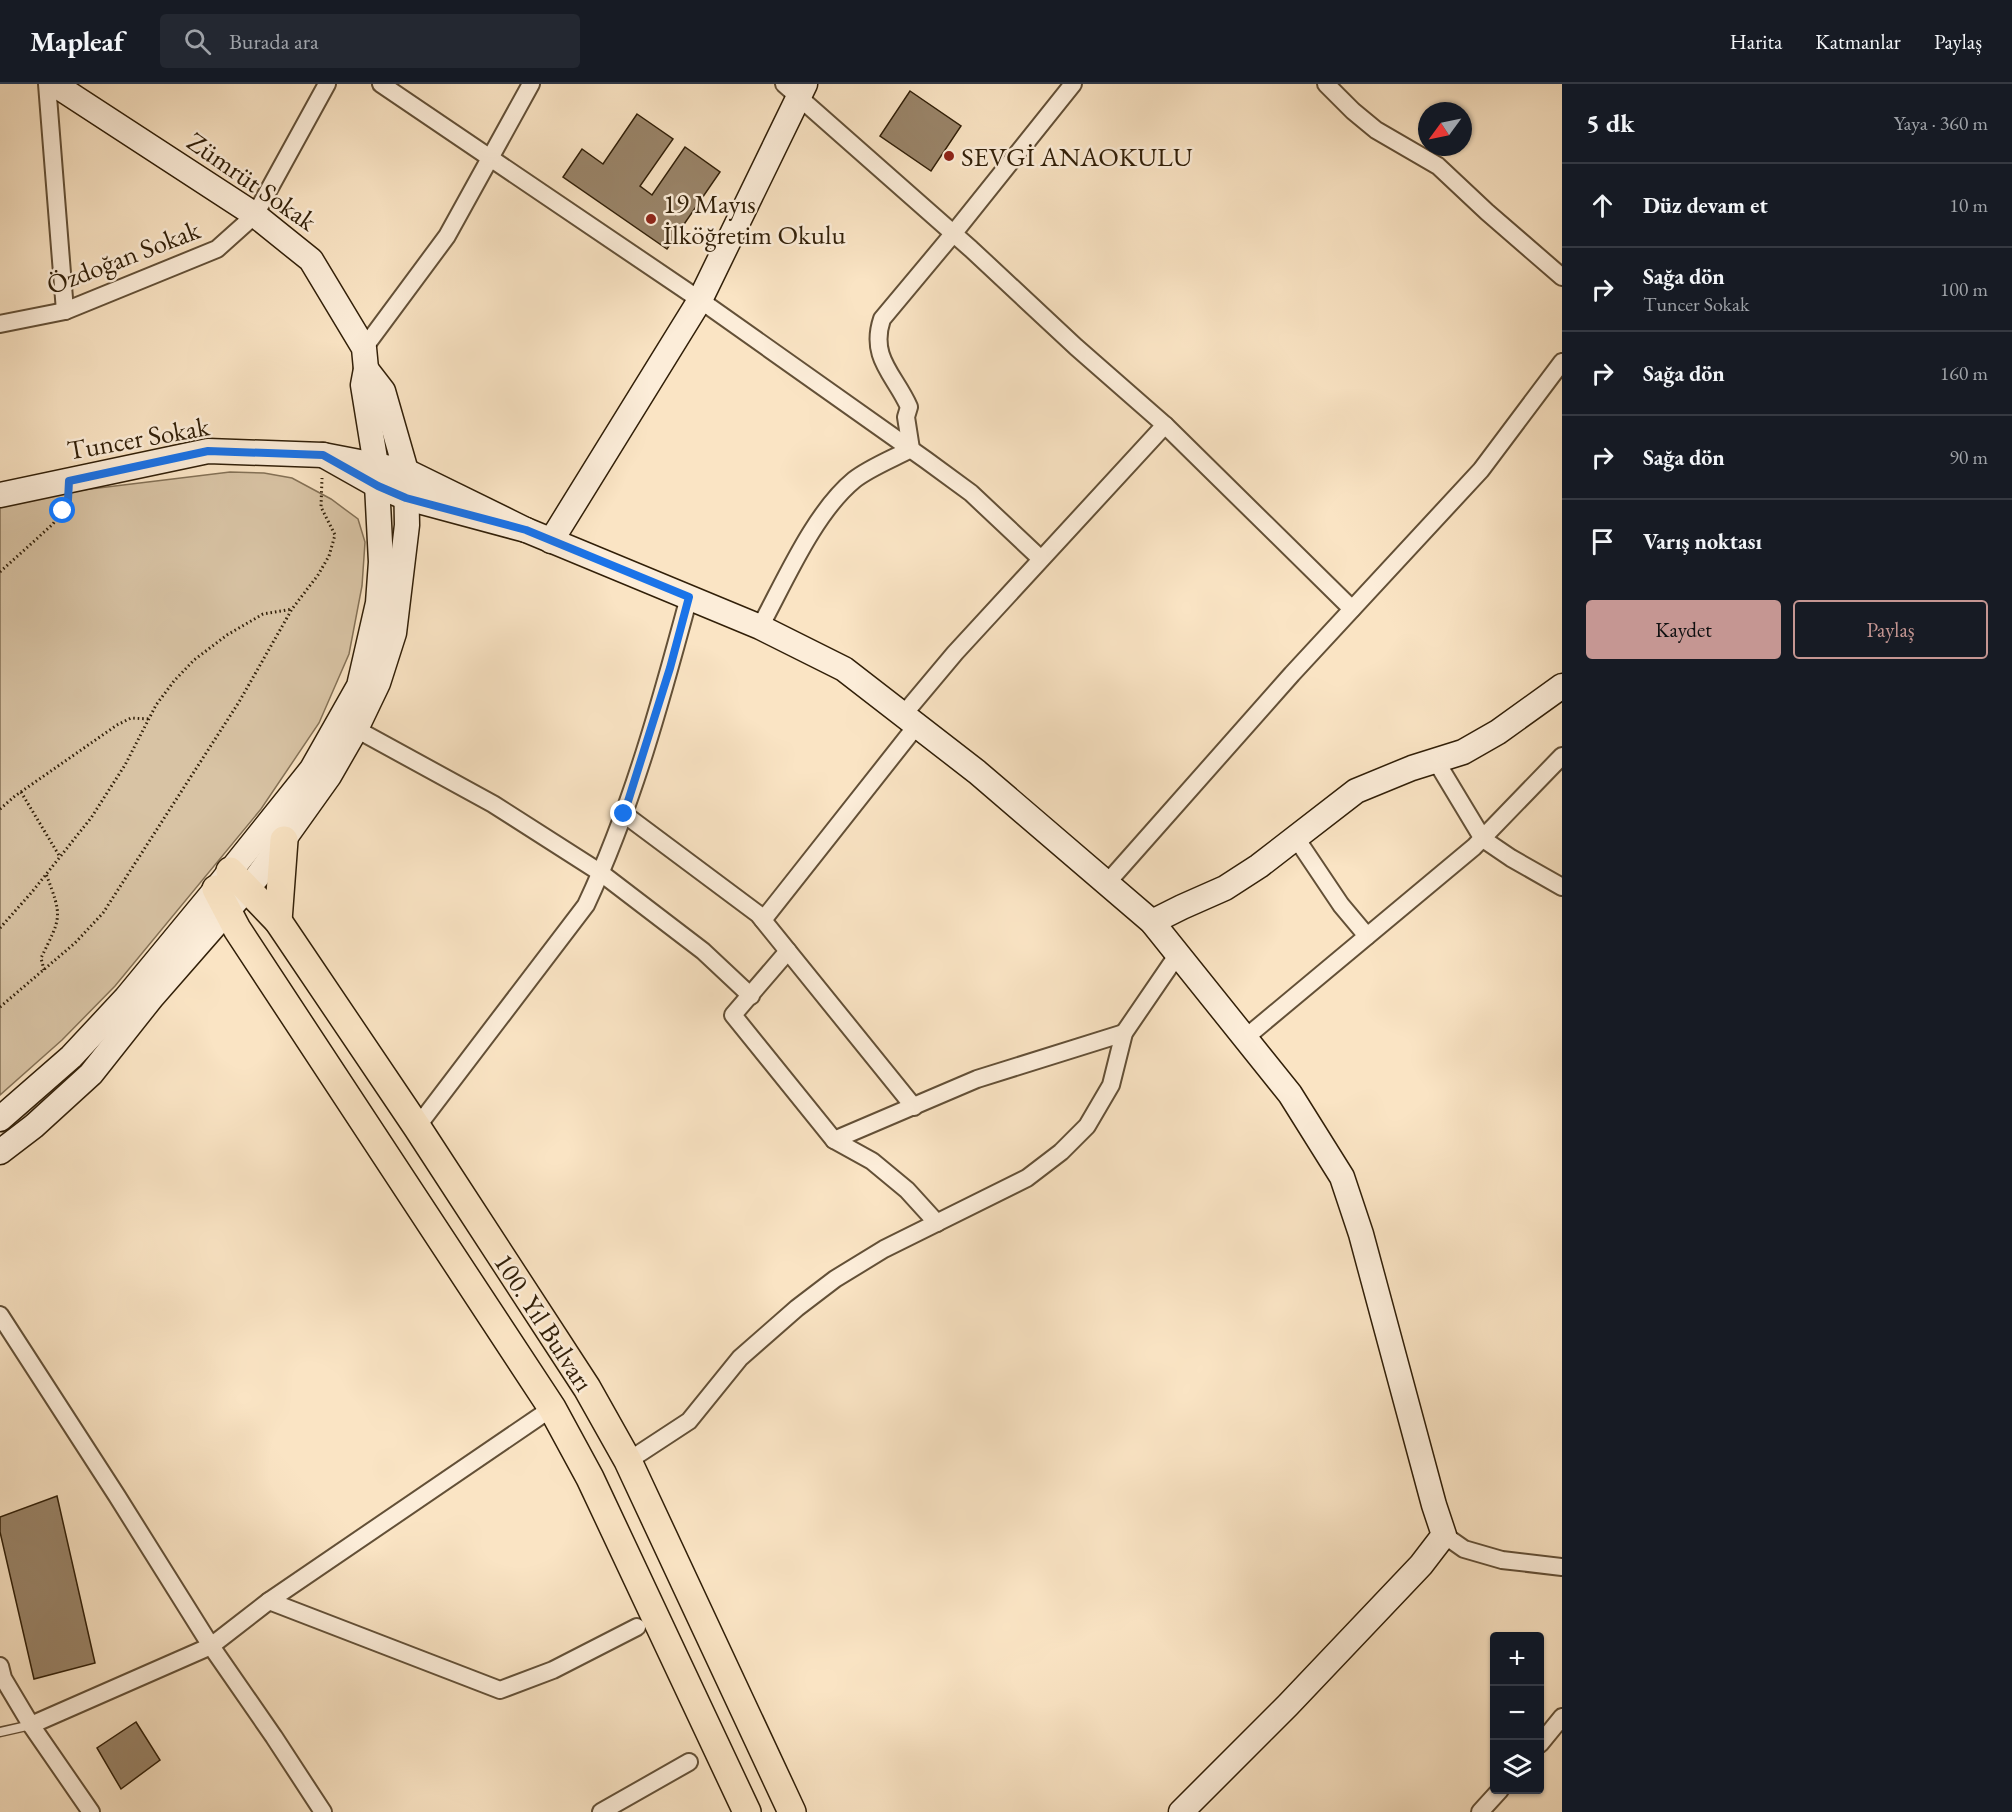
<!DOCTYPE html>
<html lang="tr">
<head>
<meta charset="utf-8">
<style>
	:root { --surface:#171b24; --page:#242831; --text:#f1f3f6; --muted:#9ea1a6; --line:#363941; --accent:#c59692 }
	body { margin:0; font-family:"EB Garamond",serif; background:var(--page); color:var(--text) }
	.controls { position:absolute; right:18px; bottom:18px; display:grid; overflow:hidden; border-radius:6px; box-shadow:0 2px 4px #0004 }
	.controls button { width:54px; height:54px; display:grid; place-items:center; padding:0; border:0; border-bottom:2px solid var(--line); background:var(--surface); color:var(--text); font:30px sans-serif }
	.compass { position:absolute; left:1418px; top:18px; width:54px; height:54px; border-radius:50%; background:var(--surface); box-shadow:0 2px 4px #0004; rotate:237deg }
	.stop { position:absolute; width:18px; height:18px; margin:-14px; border:4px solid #1a73e8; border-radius:50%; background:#fff }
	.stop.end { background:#1a73e8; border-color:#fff; box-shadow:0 2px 6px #0008 }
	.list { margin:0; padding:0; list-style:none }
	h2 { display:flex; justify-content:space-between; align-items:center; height:78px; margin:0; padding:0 24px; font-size:26px }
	h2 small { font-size:20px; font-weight:400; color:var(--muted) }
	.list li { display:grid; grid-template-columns:39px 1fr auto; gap:18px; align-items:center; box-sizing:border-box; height:84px; padding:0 24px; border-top:2px solid var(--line) }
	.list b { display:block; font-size:22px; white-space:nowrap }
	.list p { margin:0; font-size:20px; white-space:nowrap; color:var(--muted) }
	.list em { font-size:20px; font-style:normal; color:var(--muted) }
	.actions { display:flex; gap:12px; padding:18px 24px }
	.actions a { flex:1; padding:14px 0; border:2px solid var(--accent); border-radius:6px; text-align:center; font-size:21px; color:var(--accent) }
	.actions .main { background:var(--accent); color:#111 }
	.icon { flex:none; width:33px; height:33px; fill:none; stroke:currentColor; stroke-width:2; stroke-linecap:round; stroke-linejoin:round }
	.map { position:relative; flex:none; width:1562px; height:1728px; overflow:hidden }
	header { display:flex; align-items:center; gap:36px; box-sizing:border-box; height:84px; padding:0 30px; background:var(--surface); border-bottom:2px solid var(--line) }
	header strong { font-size:28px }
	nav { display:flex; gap:33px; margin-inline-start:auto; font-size:21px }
	.search { width:420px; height:54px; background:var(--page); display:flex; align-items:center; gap:15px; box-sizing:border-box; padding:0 21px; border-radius:6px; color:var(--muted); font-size:22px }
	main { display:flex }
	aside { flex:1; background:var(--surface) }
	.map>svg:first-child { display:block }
	.green { fill:#d8c3a4; stroke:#847156; stroke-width:1.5 }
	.building { fill:#9a856a; stroke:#311f08; stroke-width:1.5 }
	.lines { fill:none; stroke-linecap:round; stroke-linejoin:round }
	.lane-casing { stroke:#635037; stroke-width:11 }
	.street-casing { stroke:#635037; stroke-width:20 }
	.secondary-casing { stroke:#311f08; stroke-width:27 }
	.primary-casing { stroke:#311f08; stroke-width:30 }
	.path { stroke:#311f08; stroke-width:3; stroke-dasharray:1.5 3; stroke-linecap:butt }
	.lane { stroke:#fcedd9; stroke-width:8 }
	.street { stroke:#fcedd9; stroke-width:16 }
	.secondary { stroke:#fcedd9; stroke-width:24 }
	.primary { stroke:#fae4c4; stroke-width:27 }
	.route { stroke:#1a73e8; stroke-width:8 }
	.poi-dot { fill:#8f2418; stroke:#fcedd9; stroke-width:2 }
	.labels { text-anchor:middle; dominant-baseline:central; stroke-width:5; stroke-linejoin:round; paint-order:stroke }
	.poi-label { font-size:27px; fill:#311f08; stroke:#fcedd9; text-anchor:start }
	.street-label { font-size:27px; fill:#311f08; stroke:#fcedd9 }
</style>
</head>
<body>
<header>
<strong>Mapleaf</strong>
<div class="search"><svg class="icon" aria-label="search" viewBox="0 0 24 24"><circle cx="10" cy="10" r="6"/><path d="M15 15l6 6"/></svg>Burada ara</div>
<nav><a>Harita</a><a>Katmanlar</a><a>Paylaş</a></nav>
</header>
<main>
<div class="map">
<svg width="1562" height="1728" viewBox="0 0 1562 1728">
	<rect width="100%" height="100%" fill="#fae4c4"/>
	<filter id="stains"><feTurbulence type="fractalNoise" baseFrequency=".00333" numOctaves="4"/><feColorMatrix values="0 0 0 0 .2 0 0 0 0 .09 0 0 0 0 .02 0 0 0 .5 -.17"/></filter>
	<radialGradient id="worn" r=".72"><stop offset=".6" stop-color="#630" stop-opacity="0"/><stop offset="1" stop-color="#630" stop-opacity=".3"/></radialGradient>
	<polygon class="green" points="230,388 264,389 292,394 331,415 358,435 365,458 362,502 349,570 319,639 261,725 115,902 62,956 0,1011 0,416"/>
	<g class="building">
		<polygon points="910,7 961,42 931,87 880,52"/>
		<polygon points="637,30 673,55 640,102 652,111 685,63 720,88 667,165 563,93 582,65 603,80"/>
		<polygon points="57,1412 95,1579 34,1595 0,1448 0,1433"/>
		<polygon points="136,1638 160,1676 121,1705 97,1664"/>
	</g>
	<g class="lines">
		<g class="lane-casing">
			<polyline id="lane" points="0,1648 31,1641"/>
		</g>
		<g class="street-casing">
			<g id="street">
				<polyline points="47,0 65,227"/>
				<polyline points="381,0 700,216 926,376 971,409 1041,475"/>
				<polyline points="784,0 971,165 1076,263 1165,341 1352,525"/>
				<polyline points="1326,0 1353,27 1376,46 1438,82 1487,128 1562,193"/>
				<polyline points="0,240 65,227 217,165 255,131 327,0"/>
				<polyline points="364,264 447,152 531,0"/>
				<path d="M760 543C785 497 814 429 854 396 869 384 894 374 911 365L906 333 909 323C895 291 869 274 882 235L953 150 1073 0"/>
				<polyline points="903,631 955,569 1165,341"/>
				<polyline points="356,645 493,720 601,789 703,867 751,912"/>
				<polyline points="1436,677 1483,755 1511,774 1562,803"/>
				<polyline points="624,730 758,830 914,1023"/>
				<polyline points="1296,754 1341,821 1367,852"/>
				<polyline points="1107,799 1292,590 1481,386 1562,278"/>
				<polyline points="763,836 917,641"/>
				<polyline points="788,867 733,931 834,1056 872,1077 907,1106 937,1139"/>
				<polyline points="1245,954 1474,763 1562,672"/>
				<path d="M417 1043 586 821C632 723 661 617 689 513"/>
				<polyline points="834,1056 977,995 1124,949"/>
				<polyline points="0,1231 117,1412 211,1562 274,1653 323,1728"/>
				<polyline points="628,1377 689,1337 740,1274 797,1224 835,1195 884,1165 1027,1094 1061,1068 1087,1042 1111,1001 1124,949 1178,870"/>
				<polyline points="1444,1451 1464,1465 1502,1476 1562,1483"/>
				<polyline points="269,1517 500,1606 553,1586 637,1543"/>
				<polyline points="0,1582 3,1594 31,1641 91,1728"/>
				<polyline points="31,1641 211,1562 269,1517 552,1324"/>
				<polyline points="1540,1660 1562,1633"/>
				<polyline points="601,1728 689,1678"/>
				<polyline points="1480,1728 1500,1706"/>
			</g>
		</g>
		<g class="secondary-casing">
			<g id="secondary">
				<polygon points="323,371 406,387 526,446 407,414 378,402"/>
				<polyline points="0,411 208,367 323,371"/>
				<polyline points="526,446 760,543 844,585 977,688 1152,838 1290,1010 1342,1093 1361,1150 1434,1421 1444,1451 1421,1481 1288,1621 1181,1728"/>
				<polyline points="551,457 700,216 805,0"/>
				<polyline points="1152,838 1182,823 1225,804 1259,782 1356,707 1412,684 1463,668 1498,648 1562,602"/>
				<polyline points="0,1035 71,973 126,914 216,805 312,685 359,602 378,519 381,478 376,381 363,301 366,285 364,264 311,176 255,131 54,0"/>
				<polyline points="0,1068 34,1042 91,990 152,913 257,793 329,692 356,645 378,599 394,549 407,441 406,387 383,307 366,285"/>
			</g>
		</g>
		<g class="primary-casing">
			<g id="primary">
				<polyline points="230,787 278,837 417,1043 587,1304 628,1377 792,1728"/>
				<polyline points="216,805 237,845 552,1324 590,1394 747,1728"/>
				<polyline points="278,837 284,756"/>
			</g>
		</g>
		<g class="path">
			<polyline points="0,488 53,440 67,418"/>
			<polyline points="21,708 60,773"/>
			<polyline points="0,725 15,712 117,641 131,634 149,635"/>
			<polyline points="0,844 32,808 91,734 125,681 156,621 174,597 194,576 227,551 263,530 292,525"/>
			<path d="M44 886 41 874C61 833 63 834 46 790"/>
			<polyline points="0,923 75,859 103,829 239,618 292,525 318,491 329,472 335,451 321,423 322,394"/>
		</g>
		<use href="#lane" class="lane"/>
		<use href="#street" class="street"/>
		<use href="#secondary" class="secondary"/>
		<use href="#primary" class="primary"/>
	</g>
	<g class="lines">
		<polyline class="route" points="63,427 68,416 69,397 208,367 323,371 378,402 406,414 526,446 689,513 670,584 624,730"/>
	</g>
	<g class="poi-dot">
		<circle cx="949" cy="72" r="6"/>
		<circle cx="651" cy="135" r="6"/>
	</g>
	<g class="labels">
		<g class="poi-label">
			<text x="961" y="72">SEVGİ ANAOKULU</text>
			<text x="663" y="119">19 Mayıs<tspan x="663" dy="31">İlköğretim Okulu</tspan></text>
		</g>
		<g class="street-label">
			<text transform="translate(252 97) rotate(35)">Zümrüt Sokak</text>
			<text transform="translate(123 173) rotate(-21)">Özdoğan Sokak</text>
			<text transform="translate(138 354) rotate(-10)">Tuncer Sokak</text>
			<text transform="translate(544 1238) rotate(57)">100. Yıl Bulvarı</text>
		</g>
	</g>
	<rect width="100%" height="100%" filter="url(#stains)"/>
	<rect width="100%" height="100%" fill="url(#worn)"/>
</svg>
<div class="controls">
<button>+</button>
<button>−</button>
<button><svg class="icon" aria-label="layers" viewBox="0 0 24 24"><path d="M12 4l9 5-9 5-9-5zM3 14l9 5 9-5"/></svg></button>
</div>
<svg class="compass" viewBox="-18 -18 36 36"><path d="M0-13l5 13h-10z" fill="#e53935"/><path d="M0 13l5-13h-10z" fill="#9ea1a6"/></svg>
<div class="stop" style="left:63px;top:427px"></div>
<div class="stop end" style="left:624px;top:730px"></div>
</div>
<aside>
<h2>5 dk<small>Yaya · 360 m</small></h2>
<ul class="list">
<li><svg class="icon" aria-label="ahead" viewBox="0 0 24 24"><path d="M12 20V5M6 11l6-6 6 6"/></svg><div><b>Düz devam et</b></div><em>10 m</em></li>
<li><svg class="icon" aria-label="right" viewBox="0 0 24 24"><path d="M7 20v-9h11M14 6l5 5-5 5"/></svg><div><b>Sağa dön</b><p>Tuncer Sokak</p></div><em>100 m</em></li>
<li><svg class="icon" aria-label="right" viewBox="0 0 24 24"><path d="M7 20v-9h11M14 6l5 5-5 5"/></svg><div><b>Sağa dön</b></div><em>160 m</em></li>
<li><svg class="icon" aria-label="right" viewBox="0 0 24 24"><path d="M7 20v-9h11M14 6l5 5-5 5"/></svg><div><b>Sağa dön</b></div><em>90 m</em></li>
<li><svg class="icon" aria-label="arrive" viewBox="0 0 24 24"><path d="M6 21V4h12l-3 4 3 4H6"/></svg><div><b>Varış noktası</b></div></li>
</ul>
<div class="actions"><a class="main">Kaydet</a><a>Paylaş</a></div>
</aside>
</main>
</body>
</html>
